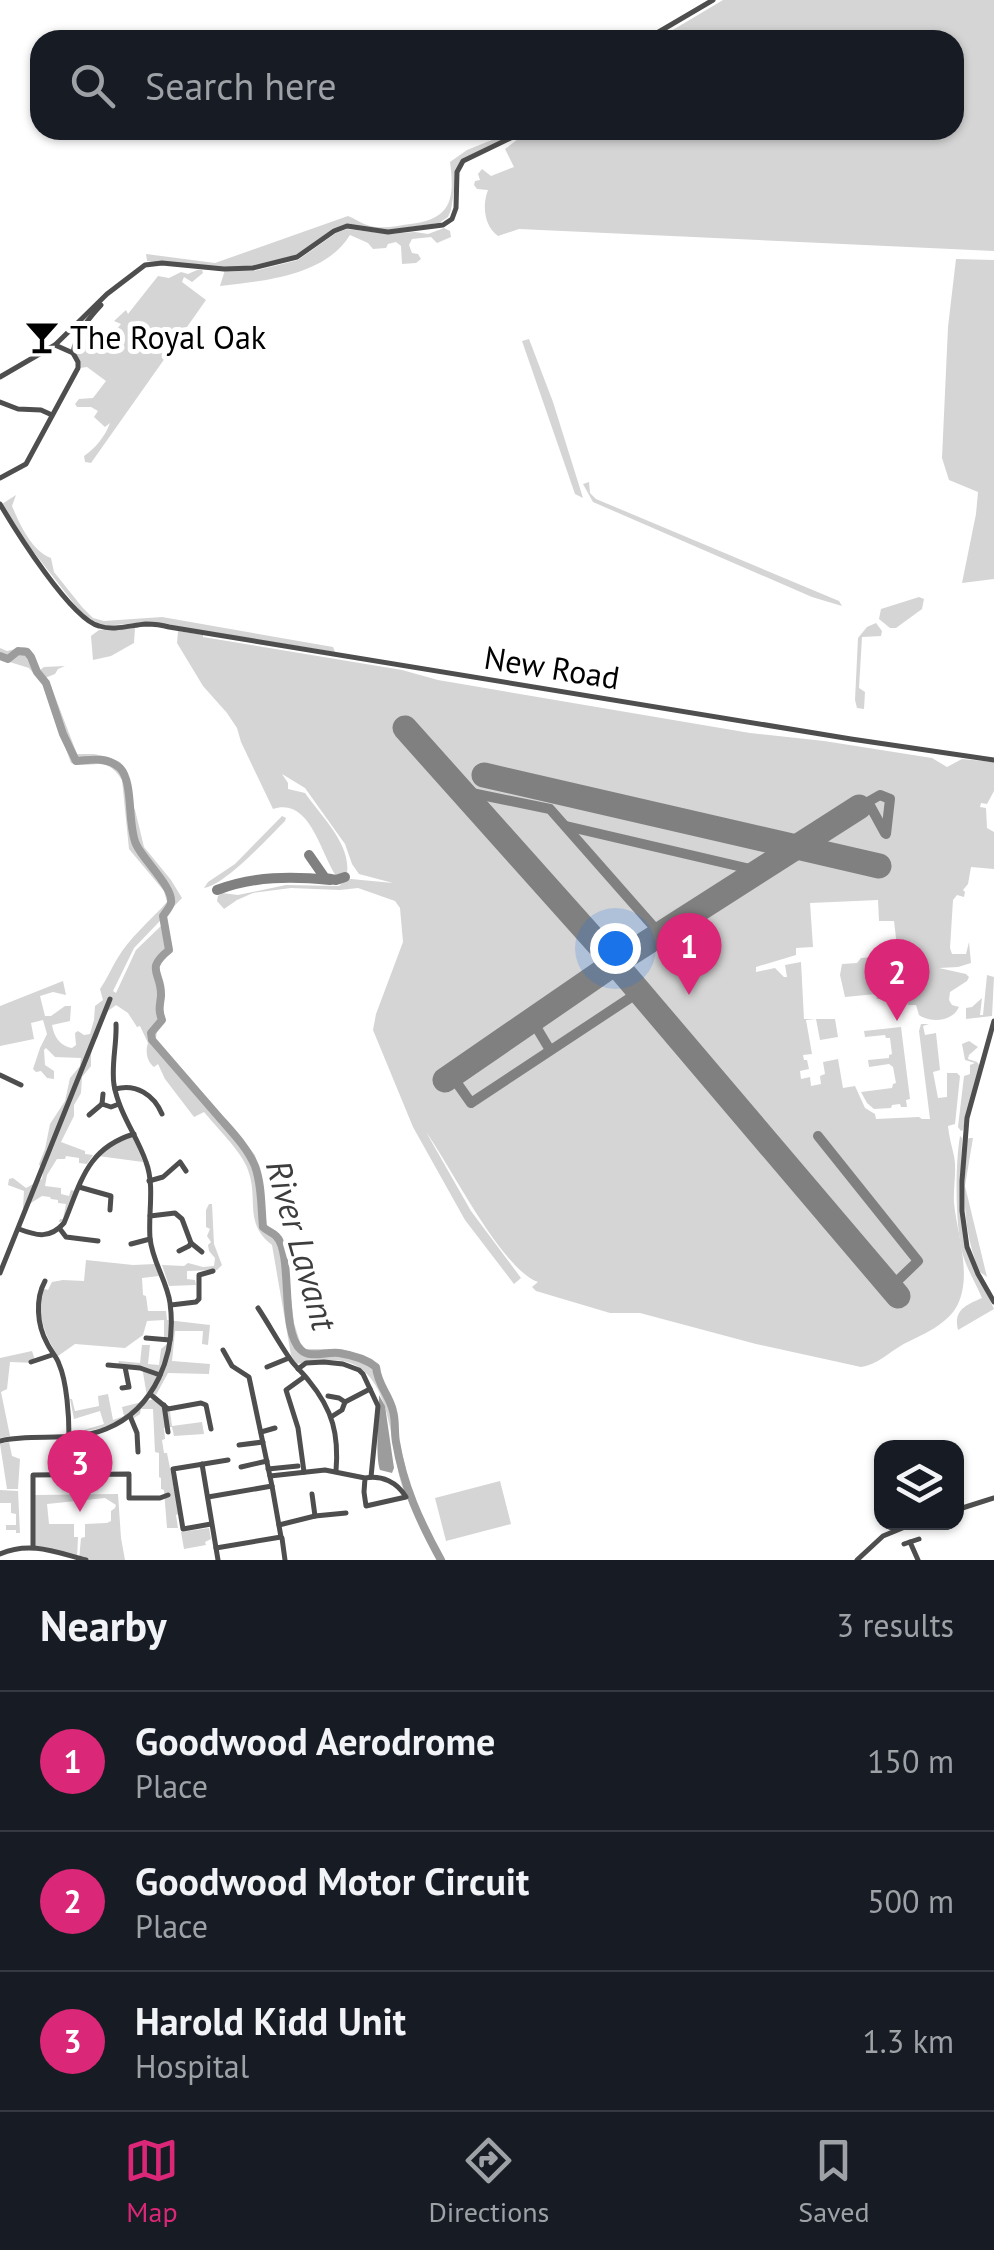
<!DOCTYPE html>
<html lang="en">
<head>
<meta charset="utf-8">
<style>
	:root { --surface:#171b24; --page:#20242c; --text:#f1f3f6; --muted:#9ea1a6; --line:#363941; --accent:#db2777 }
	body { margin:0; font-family:"PT Sans",sans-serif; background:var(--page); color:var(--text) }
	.controls { position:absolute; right:30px; bottom:30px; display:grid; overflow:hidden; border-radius:20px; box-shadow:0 2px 8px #0004 }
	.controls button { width:90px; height:90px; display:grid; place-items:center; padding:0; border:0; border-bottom:2px solid var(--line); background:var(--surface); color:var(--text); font:50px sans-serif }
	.you { position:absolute; left:615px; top:948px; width:35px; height:35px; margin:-25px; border:8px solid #fff; border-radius:50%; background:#1a73e8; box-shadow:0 0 0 15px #1a73e833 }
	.badge { display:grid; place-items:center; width:65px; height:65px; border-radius:50%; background:var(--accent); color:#fff; font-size:32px; font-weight:700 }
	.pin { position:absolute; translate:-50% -82px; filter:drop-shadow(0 2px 5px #0008) }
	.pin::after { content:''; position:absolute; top:52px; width:35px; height:30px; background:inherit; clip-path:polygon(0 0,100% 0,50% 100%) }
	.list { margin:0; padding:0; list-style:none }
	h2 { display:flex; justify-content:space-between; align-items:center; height:130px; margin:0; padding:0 40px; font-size:42px }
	h2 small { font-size:32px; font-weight:400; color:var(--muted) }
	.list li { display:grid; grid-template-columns:65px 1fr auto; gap:30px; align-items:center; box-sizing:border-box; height:140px; padding:0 40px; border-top:2px solid var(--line) }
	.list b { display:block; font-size:38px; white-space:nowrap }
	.list p { margin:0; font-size:32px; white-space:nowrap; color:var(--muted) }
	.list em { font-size:32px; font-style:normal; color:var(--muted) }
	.icon { flex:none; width:55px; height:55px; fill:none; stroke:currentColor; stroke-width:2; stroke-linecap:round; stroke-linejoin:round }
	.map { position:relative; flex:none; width:994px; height:1560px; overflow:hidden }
	.search { position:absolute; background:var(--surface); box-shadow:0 2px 8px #0004; left:30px; right:30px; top:30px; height:110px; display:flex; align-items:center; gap:25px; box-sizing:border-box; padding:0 35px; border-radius:30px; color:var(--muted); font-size:38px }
	.sheet { height:550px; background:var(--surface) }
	nav { display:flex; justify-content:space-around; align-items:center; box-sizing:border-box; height:140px; border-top:2px solid var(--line); background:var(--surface); font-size:28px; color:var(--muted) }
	nav a { display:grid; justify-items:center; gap:5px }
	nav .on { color:var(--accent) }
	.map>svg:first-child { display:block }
	.green { fill:#d5d5d5 }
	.water { fill:#9c9c9c }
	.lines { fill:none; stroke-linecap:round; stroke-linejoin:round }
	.river { stroke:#9c9c9c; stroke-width:8 }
	.taxiway { stroke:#808080; stroke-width:10 }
	.runway { stroke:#808080; stroke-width:25 }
	.minor { stroke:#4e4e4e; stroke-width:5 }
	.labels { text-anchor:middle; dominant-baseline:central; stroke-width:10; stroke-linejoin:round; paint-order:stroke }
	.poi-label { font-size:32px; fill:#000; stroke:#fff; text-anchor:start }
	.street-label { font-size:32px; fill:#000; stroke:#fff }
	.water-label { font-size:35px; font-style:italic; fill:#3d3d3d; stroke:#fff }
</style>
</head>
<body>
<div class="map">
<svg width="994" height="1560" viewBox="0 0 994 1560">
	<rect width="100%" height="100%" fill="#fff"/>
	<g class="green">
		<path d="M723 0H994V251L519 229 498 236C484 226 482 205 488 190L477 189 474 185 475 181 480 180 478 174 482 169 491 176 514 167 505 149 530 130H954V40H656Z"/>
		<path d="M517 130H523L462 159 458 165 451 210 448 217 439 223 388 230 347 225 295 255 253 267H207L147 261 146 254 215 263 348 216C356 219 362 224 370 226 383 229 397 226 410 224 451 219 455 200 450 162L467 150Z"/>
		<path d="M444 228 450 231 451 237 437 243 431 237 412 239 409 245 412 253 418 254 421 259 416 263 402 264 401 246 396 242 388 244 386 248 373 249 368 243 350 235C325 276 263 281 220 286L225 270 254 271 298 260 336 233 347 229 388 234 415 232 428 234Z"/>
		<polygon points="956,259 994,260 994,579 962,583 976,514 978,492 949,480 942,458 948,327"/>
		<path d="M197 270H202L203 273 192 282 184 277 182 282 206 300 91 463 85 462 84 456C95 449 106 435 110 423L105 427 94 417 98 411 91 407H77L75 404 79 399 93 398 106 381 87 367 80 368 75 353 80 336 90 343 99 337 109 339 121 324 114 321 126 310 128 314 158 276 169 278 181 272 188 274Z"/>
		<polygon points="529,339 553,402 583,498 575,494 522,341"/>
		<polygon points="589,482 590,493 596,499 839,601 842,606 812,597 593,502 583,484"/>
		<path d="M16 495 12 506C20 525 32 551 51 558L54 572 82 607 93 618 104 621 162 617 333 647 335 652 149 622 103 626 82 614 29 546 2 504Z"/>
		<polygon points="919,597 924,599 922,609 896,628 890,628 879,619 881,609"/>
		<polygon points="876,623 882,631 881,636 862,637 859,688 865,692 864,709 857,708 855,700 858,638 867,627"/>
		<polygon points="135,628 134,643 111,656 93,660 91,636 99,630"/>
		<path d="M178 631 203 635V637L402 670 438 680 750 733 824 741 932 758 947 767 962 759 994 762V791L987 804 981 803 980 807 986 808 987 828 994 832V869L971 867 968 884 963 890 965 892 964 897 957 895 953 900 950 948 952 954H966L969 942 971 963 958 967 939 968 966 974 969 977 967 981 950 992 949 1000 952 1005 959 1007C953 1021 932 1024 919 1015L916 1005H908L906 1000H900L899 1005 885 999H877L876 994 845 997 840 975 842 964 857 963 861 958 898 955 894 921H879L878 900 810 903 813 947 796 948V955L756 967V972L775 968 784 977H787L785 965 801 962 804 1019H835L838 1037 820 1040 816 1019 806 1020 812 1054 803 1055 804 1060H807L809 1069 800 1071 801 1079 810 1077 811 1086 821 1084 820 1076 825 1074 823 1062 838 1059 843 1088 855 1086 865 1108 875 1114 876 1119 919 1117 922 1119H930L919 1031 921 1024H929L923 1026 925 1035 936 1033 940 1070 933 1072 938 1098 947 1097V1073H957L960 1076 955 1124 948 1126C949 1137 952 1147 954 1156 957 1171 953 1188 954 1203 957 1234 972 1274 958 1304 948 1325 921 1335 902 1345 888 1353 877 1365 861 1367L756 1344 640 1313H610L536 1291 532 1287 538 1282C502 1270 450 1165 426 1132L471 1211 521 1278 514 1284 465 1220 413 1127 373 1030 376 1014 403 942 400 908 395 901 358 888 340 890 291 888 253 893 237 900 224 909 217 901 218 896 222 893 238 895 286 885 339 886 345 880 351 879 393 883 359 874 352 864 345 844 305 788 282 774 288 783V789L305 793C321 816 351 844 347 873L342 877 336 876C320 852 310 797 273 809L241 742 237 728 227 713 203 686 177 643Z"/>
		<path d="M24 647 29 648 40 670 44 667 65 666 58 669 55 674 45 678 51 686 77 754H94L108 757 120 762 127 771 131 802 135 810 144 847 171 880 182 898 134 948 113 991 116 993 136 950 163 924 171 952 158 967 163 987 160 1011 165 1021 157 1031 156 1038 255 1155 264 1189 265 1224 281 1236 285 1248 294 1323 301 1345 305 1349H341L372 1359 378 1365 384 1386 395 1405 398 1424V1436L412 1494 406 1497C389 1458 396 1371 343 1361 326 1358 312 1362 296 1364L291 1355 272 1245C243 1223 259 1199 248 1170 242 1152 217 1128 204 1112L194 1117 165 1079 158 1064 154 1067C147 1062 145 1051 148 1043L140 1026 137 1027 128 1013 116 1005 108 1011 102 1021 98 1037 94 1042 91 1054V1066L82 1077 81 1093 74 1105V1116L61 1142 85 1151V1154L93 1155 87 1164 79 1163V1158L66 1156 65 1159H57L47 1175 45 1186 61 1188V1194L69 1196 71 1190 75 1191 63 1222H59L60 1219H63L66 1204 58 1203V1200L51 1199 50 1197 42 1196 23 1208 24 1191 8 1185 9 1179 13 1178 26 1188 42 1179 43 1173 39 1164 45 1149 50 1124 65 1101 70 1078 80 1066 81 1058 55 1057 46 1048 44 1050 45 1065 54 1071V1079L47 1078 41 1071 36 1072 33 1069 40 1048 47 1034 43 1020 31 1023 34 1039 0 1046V1006L63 981 66 995 53 992 40 996 45 1016H51L65 1006H71L70 1021 52 1025C54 1037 60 1046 72 1048L76 1045 75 1033 78 1031 84 1035 90 1034 94 1020 95 1006 103 1000 100 989C107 979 111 969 117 959 130 937 150 921 167 902L164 891 129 849 122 780C105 753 93 770 71 763L43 685 29 668 0 659V648L7 651Z"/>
		<path d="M282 816 286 818 285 821C267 839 225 885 204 888L208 882 235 864Z"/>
		<polygon points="987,975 994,977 992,1016 966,1019 966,1008 972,1007 982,998 980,1015 983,1015"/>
		<polygon points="901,1027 910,1099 906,1100 907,1107 901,1107 900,1104 892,1105 891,1108 874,1109 867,1103 861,1092 892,1088 893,1084 896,1083 893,1067 889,1064 869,1067 868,1060 889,1058 889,1055 892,1054 890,1038 886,1038 885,1035 865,1037 864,1031"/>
		<polygon points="969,1041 978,1047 969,1055 968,1059 977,1062 980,1066 963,1130 961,1131 958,1127 964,1076 970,1074 970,1065 975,1063 965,1060 962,1044"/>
		<path d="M960 1136 962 1138 960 1202 966 1249 994 1309 958 1330C953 1310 966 1305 982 1298 976 1284 967 1269 963 1255 955 1226 955 1166 960 1136Z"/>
		<polygon points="133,1137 143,1162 98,1156 120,1140"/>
		<path d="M969 1138H973L965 1186 987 1277 980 1272C961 1229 964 1187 966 1141Z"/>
		<polygon points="209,1204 212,1204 214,1244 222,1265 217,1270 187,1271 187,1279 195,1280 196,1285 169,1286 162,1265 184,1266 188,1263 203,1267 214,1266 215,1258 209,1251 208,1245 211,1242 207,1236 210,1229 206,1227 206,1210"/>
		<path d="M86 1260 133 1265 155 1264 159 1276 142 1278 143 1295 146 1296 148 1311H166L167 1320 210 1325 208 1345 202 1344 203 1331H175L172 1361 210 1364 209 1374 168 1373 156 1395 150 1391 147 1396 142 1367 118 1364 119 1361 140 1363 142 1345H150L148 1364 159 1365 161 1349 167 1344V1339L164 1338V1320L147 1321 143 1335 125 1348 75 1344 58 1356C44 1335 37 1314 42 1288L48 1290 52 1282 63 1280 84 1281Z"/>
		<polygon points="32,1351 36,1363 10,1362 7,1389 1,1392 10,1436 0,1438 0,1358"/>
		<polygon points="108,1394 113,1420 124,1416 122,1407 154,1399 170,1412 172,1426 202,1422 204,1434 174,1436 172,1427 164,1428 165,1439 162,1440 164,1453 167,1453 179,1514 176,1515 178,1528 167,1528 164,1490 161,1489 161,1478 159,1477 159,1453 155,1452 153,1409 141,1409 140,1414 134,1418 129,1415 108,1427 74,1433 104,1424 100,1411 74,1419 70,1399 72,1399 75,1411 99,1406 98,1396"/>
		<polygon points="9,1442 12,1456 20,1459 18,1489 7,1489 0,1444"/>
		<polygon points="500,1481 511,1524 446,1541 435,1498"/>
		<polygon points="0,1490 18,1491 20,1533 16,1533 16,1530 6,1530 6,1525 16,1525 16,1514 11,1513 11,1503 0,1503"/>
		<polygon points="118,1494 121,1538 125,1560 79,1560 81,1538 85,1537 85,1524 107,1523 111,1521 111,1511 115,1508 116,1505 105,1498 47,1504 49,1524 74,1524 74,1537 78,1537 77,1559 35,1547 35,1495"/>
		<polygon points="209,1528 211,1539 205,1542 206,1545 184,1549 181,1532"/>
	</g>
	<path class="water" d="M379 1395 385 1406 394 1468 392 1473 380 1470C375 1457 379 1413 379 1395Z"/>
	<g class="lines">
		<path class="river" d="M0 656 8 659 18 651 27 652 31 657 37 672 46 683 63 734 76 761C92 760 106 756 120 768 134 783 127 824 136 844 143 860 174 888 171 903 170 907 165 913 163 916L169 950C144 970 162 972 161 996 160 1006 158 1009 162 1020L151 1033 152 1040C174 1065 196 1091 218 1116 231 1131 247 1147 255 1166 262 1185 261 1207 263 1227 267 1231 272 1232 276 1236 294 1253 279 1331 301 1350 310 1359 328 1351 339 1353 352 1355 366 1359 376 1367 378 1386 389 1394 393 1411 396 1422 394 1431 396 1442 403 1485 420 1522 441 1560"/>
		<g class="taxiway">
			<polyline points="462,791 550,809 660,934"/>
			<polyline points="868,802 885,833"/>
			<polyline points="859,807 880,795 890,799 886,834"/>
			<polyline points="566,826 759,871"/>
			<polyline points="309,855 325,878 336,880 345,877"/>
			<path d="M217 890C254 876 292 876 330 880"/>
			<polyline points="532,1020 550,1050"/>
			<polyline points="452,1076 471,1103 639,992"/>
			<polyline points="818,1136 918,1261 890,1288"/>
		</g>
		<g class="runway">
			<polyline points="405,728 615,963 898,1296"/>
			<polyline points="484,775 879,866"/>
			<polyline points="445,1080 615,963 859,807"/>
		</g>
		<g class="minor">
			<polyline points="645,40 713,0"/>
			<polyline points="55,345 73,353"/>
			<polyline points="0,377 55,345 107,294 145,265 162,263 224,269 253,268 297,257 334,231 347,226 388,232 443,225 452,219 456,208 457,172 463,161 527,130"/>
			<polyline points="0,402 18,409 41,410 52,415"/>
			<path d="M0 478 26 464 78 368V362L73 353C76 334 88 319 101 305"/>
			<path d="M0 504C16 531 71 619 99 626 114 631 131 625 146 624 154 624 162 625 169 627L851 739 994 760"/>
			<polyline points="994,1021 967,1118 962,1181 962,1211 967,1247 978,1274 994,1302"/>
			<polyline points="0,1075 21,1085"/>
			<path d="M115 1089C136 1083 154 1095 162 1114"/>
			<polyline points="103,1094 102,1104 111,1107 119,1104"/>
			<polyline points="89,1115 102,1104"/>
			<polyline points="149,1181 163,1177 180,1162 186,1171"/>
			<polyline points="79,1187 111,1196 110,1210"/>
			<polyline points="150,1216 175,1213 182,1219 191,1243 202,1252"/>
			<path d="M19 1229C37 1236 50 1239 64 1223 81 1182 87 1148 134 1134"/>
			<polyline points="60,1229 66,1237 98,1241"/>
			<polyline points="131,1244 150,1239"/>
			<polyline points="179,1251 189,1246 191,1243"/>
			<polyline points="0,1273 110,999"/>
			<path d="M45 1281C35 1299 37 1325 47 1343 50 1350 57 1357 59 1364 67 1382 69 1417 69 1436"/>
			<polyline points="171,1305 196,1302 199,1299 199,1275 213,1271"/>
			<path d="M258 1308C270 1326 281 1347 293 1363 298 1369 304 1374 309 1381 333 1410 339 1435 336 1471"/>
			<polyline points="146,1338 170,1340"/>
			<polyline points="223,1350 232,1366 249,1377 272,1486"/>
			<polyline points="31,1362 52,1355"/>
			<polyline points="108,1365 140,1368 160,1375"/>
			<polyline points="267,1367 289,1358"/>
			<polyline points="298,1369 306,1363 324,1362 343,1364 359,1370 363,1374 378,1406 371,1477"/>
			<polyline points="122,1388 129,1387 125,1367"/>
			<polyline points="150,1394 168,1409 201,1403 206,1405 211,1429"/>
			<polyline points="328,1396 339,1398 345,1402"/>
			<polyline points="164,1405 168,1432"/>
			<polyline points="130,1416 137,1433 138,1452"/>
			<polyline points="331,1417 342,1410 345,1402 370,1389"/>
			<polyline points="261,1432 275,1428"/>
			<path d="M0 1441C35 1433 72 1443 106 1429 155 1409 177 1354 170 1303 167 1281 152 1261 150 1238 148 1213 155 1186 146 1162 137 1136 119 1113 114 1085 111 1065 117 1044 116 1024"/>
			<polyline points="239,1445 263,1442"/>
			<polyline points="202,1464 218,1560"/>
			<polyline points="241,1467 267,1461"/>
			<polyline points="268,1469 298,1466"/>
			<polyline points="304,1472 298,1428 286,1390 304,1377"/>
			<path d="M270 1476 325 1470 365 1478 364 1492 366 1506 406 1497C397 1482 382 1475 365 1478"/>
			<polyline points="312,1494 315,1516"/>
			<polyline points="208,1497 272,1486 281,1537 216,1548"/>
			<polyline points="956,1510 994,1498"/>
			<polyline points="211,1524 183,1529 173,1469 228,1460"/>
			<polyline points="279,1525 315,1516 346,1513"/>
			<polyline points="282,1538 285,1560"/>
			<polyline points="910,1542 918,1560"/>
			<polyline points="904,1544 919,1539"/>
			<polyline points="33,1546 33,1475 129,1474 129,1498 160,1498 168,1495"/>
			<path d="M0 1554C30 1541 55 1552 86 1560"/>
			<polyline points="857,1560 883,1536 917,1522"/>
		</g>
	</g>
	<defs>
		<g id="bar-bare" transform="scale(2.7)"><path d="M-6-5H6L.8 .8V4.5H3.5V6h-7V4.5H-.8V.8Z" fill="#000" stroke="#fff" stroke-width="2.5" paint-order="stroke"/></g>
	</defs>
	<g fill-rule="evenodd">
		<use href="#bar-bare" x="42" y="337"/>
	</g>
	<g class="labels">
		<g class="poi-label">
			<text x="70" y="337">The Royal Oak</text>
		</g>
		<g class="street-label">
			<text transform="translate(552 667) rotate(9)">New Road</text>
		</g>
		<g class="water-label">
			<text transform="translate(302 1245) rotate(74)">River Lavant</text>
		</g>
	</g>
</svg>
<div class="controls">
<button><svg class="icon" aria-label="layers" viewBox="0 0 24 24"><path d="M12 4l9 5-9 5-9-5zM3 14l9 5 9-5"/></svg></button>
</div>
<div class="you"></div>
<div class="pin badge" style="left:689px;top:995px">1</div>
<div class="pin badge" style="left:897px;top:1021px">2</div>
<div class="pin badge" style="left:80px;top:1512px">3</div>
<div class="search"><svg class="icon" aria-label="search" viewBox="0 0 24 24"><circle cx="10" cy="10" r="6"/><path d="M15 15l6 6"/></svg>Search here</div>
</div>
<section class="sheet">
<h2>Nearby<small>3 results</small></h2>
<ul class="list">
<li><span class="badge">1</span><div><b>Goodwood Aerodrome</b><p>Place</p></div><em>150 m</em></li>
<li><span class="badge">2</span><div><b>Goodwood Motor Circuit</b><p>Place</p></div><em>500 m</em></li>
<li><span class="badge">3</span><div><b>Harold Kidd Unit</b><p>Hospital</p></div><em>1.3 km</em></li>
</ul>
</section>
<nav>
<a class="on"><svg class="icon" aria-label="map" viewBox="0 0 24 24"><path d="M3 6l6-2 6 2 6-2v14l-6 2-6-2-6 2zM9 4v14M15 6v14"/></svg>Map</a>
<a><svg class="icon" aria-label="directions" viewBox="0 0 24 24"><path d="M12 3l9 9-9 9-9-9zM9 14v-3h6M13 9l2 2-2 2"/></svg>Directions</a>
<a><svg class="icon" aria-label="saved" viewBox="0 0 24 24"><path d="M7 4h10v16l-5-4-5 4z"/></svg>Saved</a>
</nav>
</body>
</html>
